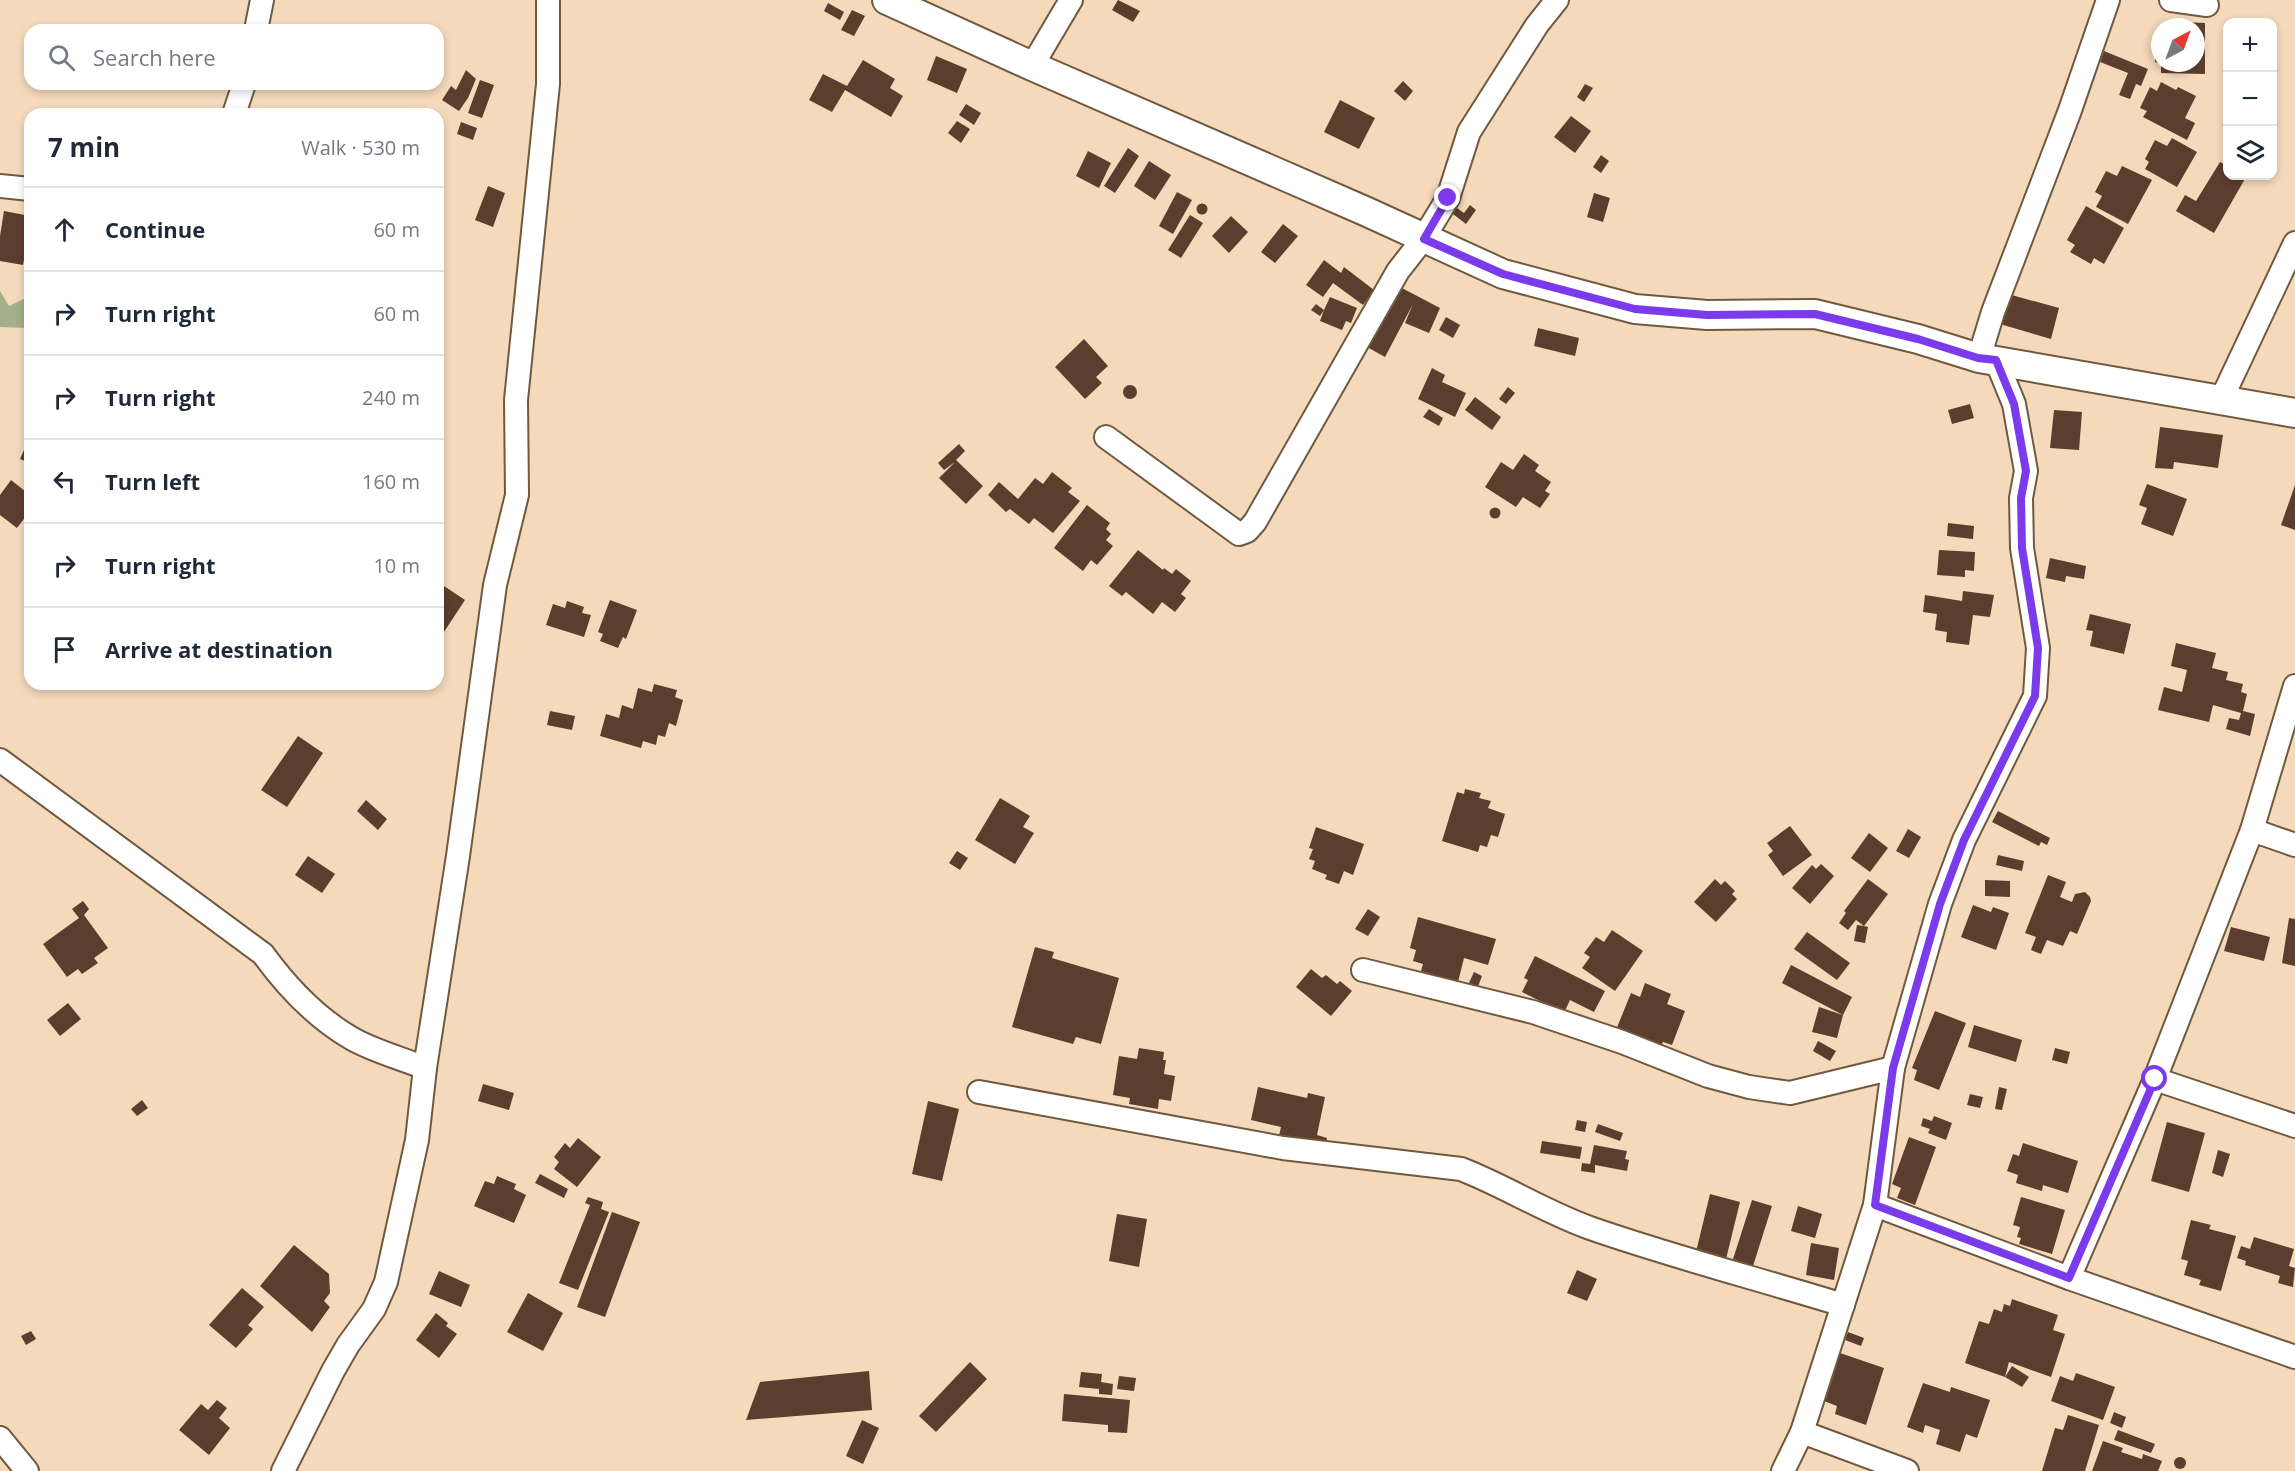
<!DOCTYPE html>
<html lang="en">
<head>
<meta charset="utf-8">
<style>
	:root { --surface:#fff; --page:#f2f2f3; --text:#1f2937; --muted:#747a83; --line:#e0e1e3 }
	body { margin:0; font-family:"Open Sans",sans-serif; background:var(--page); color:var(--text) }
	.controls { position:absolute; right:18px; top:18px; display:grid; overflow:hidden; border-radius:12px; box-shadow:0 3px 9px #0003 }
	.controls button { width:54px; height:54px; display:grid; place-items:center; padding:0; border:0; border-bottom:2px solid var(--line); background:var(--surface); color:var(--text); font:30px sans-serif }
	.compass { position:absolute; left:2151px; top:18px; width:54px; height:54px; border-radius:50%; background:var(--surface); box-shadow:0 3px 9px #0003; rotate:41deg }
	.stop { position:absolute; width:18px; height:18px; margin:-14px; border:4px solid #7c3aed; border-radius:50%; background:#fff }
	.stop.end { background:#7c3aed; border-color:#fff; box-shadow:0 2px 6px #0008 }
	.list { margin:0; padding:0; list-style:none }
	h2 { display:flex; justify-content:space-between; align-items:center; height:78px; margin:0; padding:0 24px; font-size:26px }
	h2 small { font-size:20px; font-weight:400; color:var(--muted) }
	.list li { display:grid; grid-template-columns:39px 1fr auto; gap:18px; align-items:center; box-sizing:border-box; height:84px; padding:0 24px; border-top:2px solid var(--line) }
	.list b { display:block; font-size:22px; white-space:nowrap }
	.list em { font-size:20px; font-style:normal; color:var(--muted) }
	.icon { flex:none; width:33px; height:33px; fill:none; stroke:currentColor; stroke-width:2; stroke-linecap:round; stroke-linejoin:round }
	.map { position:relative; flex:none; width:2295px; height:1471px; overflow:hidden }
	.search { position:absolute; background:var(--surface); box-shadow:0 3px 9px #0003; left:24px; top:24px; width:420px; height:66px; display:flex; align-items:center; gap:15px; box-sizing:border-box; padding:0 21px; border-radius:18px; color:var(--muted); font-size:22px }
	.panel { position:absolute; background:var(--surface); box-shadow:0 3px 9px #0003; left:24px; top:108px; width:420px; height:582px; border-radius:18px }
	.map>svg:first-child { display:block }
	.forest { fill:#a5af8b }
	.building { fill:#5c3e2e }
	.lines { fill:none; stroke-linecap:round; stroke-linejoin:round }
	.minor-casing { stroke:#70593f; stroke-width:26 }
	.tertiary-casing { stroke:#70593f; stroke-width:32 }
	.minor { stroke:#fff; stroke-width:22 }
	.tertiary { stroke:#fff; stroke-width:28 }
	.route { stroke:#7c3aed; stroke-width:8 }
</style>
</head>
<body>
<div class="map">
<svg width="2295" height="1471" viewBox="0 0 2295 1471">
	<rect width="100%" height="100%" fill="#f4d9bb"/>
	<polygon class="forest" points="0,291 9,306 28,297 30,299 29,328 0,327"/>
	<g class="building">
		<polygon points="1118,0 1140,11 1133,22 1112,10"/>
		<polygon points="828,3 844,12 840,20 824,11"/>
		<polygon points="852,10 865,16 854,36 841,30"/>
		<polygon points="2183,22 2205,23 2205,74 2161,73 2161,63 2196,63 2196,27 2183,27"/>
		<polygon points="2155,41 2160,41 2160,63 2155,62"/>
		<polygon points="2104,51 2148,69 2141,86 2136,84 2130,99 2119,95 2128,73 2100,62"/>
		<polygon points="936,56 967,69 957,93 927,80"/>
		<polygon points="863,60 895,79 890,88 903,96 891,117 845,90 832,112 809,100 823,74 847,86"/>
		<polygon points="466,70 476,79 468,98 459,111 442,100 451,86 456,90"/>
		<polygon points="480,80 494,85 482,118 468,113"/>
		<polygon points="1403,81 1413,91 1405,101 1394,91"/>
		<polygon points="2161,82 2176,90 2178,87 2196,96 2185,118 2195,123 2187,140 2143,117 2147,111 2140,108 2150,87 2157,91"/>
		<polygon points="1585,84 1593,88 1584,102 1577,97"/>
		<polygon points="1340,100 1375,118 1359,149 1324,132"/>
		<polygon points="966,104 981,113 974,125 959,115"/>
		<polygon points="1571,116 1591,131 1575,153 1554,137"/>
		<polygon points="957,121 970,129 961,143 948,133"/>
		<polygon points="461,122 477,128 473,140 457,134"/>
		<polygon points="2172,138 2197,152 2177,187 2145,169 2149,162 2145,159 2155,140 2167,146"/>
		<polygon points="1128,148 1139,156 1115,193 1104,186"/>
		<polygon points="1088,151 1111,163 1099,188 1076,176"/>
		<polygon points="1601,155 1609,161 1601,173 1593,167"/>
		<polygon points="1149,161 1171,175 1155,200 1134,186"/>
		<polygon points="2220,162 2228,166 2228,176 2246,177 2214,233 2176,211 2185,195 2196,201"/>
		<polygon points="2122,166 2152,180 2128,224 2096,207 2102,196 2095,192 2106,171 2117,176"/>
		<polygon points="488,186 505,193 493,227 475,220"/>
		<polygon points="1177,192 1192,200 1173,234 1159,226"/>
		<polygon points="1594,193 1610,198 1603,222 1587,217"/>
		<circle cx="1202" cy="209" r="5.5"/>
		<polygon points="1470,205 1476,210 1466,224 1453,214 1457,208 1464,213"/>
		<polygon points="2086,206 2124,228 2104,264 2094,258 2091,264 2070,252 2075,245 2067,240"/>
		<polygon points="4,211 30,216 30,229 23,265 0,261 0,236"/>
		<polygon points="1190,215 1203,223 1181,258 1168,250"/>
		<polygon points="1231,216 1248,232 1229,253 1212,236"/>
		<polygon points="1283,224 1298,236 1275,263 1261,252"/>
		<polygon points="1324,260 1341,273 1344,267 1374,290 1363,305 1333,283 1323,297 1306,285"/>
		<polygon points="1400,287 1440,308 1429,333 1405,323 1413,304 1385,357 1367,347"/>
		<polygon points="2008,294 2059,308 2051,339 2000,324"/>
		<polygon points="1330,297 1357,308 1351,323 1346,321 1342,330 1320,321 1324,310 1320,316 1311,310 1316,304 1324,310"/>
		<polygon points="1446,317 1460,325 1453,338 1439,330"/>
		<polygon points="1538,328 1579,338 1575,356 1534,346"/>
		<polygon points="1084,339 1108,366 1096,377 1102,383 1085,399 1055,367"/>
		<polygon points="1432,368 1445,375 1442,382 1466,393 1455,417 1418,399"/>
		<circle cx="1130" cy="392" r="7"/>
		<polygon points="1508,387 1515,393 1506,404 1499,399"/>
		<polygon points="1475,397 1501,417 1492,430 1465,410"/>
		<polygon points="1970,404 1974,418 1952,424 1948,410"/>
		<polygon points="1429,409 1443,418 1439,426 1423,417"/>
		<polygon points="2054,410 2082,412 2079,450 2050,448"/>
		<polygon points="2160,427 2223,435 2218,468 2174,462 2173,469 2155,468"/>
		<polygon points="30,436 30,463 20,459"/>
		<polygon points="959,444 965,451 956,460 983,486 966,504 939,478 955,462 944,470 938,463"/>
		<polygon points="1524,454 1539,465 1535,471 1551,482 1545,491 1550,494 1540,508 1523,497 1516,507 1485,487 1501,462 1513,470"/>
		<polygon points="1052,472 1072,488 1068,492 1080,501 1053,533 1034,518 1029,524 1010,509 1006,512 988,495 999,482 1018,499 1035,478 1043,484"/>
		<polygon points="11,480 30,495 30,511 17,528 0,515 0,495"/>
		<polygon points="2147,484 2187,499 2173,536 2141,524 2147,508 2139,505"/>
		<polygon points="2295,485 2295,530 2281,525"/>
		<polygon points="1087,505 1110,523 1106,529 1111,534 1106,540 1113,546 1097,565 1091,560 1083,571 1054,548"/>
		<circle cx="1495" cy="513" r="5.5"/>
		<polygon points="1948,523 1974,526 1973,539 1947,536"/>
		<polygon points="1138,550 1163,570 1164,568 1172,574 1176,569 1191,581 1181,594 1186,598 1175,612 1162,602 1153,614 1126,592 1122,596 1109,586"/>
		<polygon points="1939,550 1975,552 1974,571 1965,570 1965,577 1937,575"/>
		<polygon points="2050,558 2086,566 2084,579 2066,576 2065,582 2046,578"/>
		<polygon points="441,584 465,600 438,641 438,588"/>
		<polygon points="1963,591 1994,595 1990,617 1973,615 1969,645 1946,642 1947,632 1935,630 1937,614 1923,612 1925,595 1962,601"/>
		<polygon points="610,600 637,610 626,639 623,637 618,648 600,641 603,634 598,632"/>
		<polygon points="567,601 584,607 582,613 591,615 584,637 546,625 553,604 565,608"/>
		<polygon points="2090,614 2131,624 2124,654 2090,646 2093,631 2086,630"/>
		<polygon points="2176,643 2216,653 2212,668 2228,672 2226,680 2243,684 2241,692 2247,694 2243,711 2255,714 2250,736 2226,729 2229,718 2239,720 2241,713 2213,705 2209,722 2158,710 2164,687 2182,692 2187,670 2171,666"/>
		<polygon points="654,684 677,690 675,697 683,700 676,726 669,723 665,737 658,735 656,745 643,741 641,748 600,736 606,714 619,718 622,705 633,709 638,688 652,692"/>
		<polygon points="550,711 575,716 572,730 547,725"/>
		<polygon points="298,736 323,753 287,807 261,790"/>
		<polygon points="1465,789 1481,793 1479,798 1491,801 1488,808 1505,814 1498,837 1491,835 1487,847 1480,845 1478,852 1442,841 1457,792 1464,794"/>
		<polygon points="1000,798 1030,816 1023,827 1034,833 1015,864 975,840"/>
		<polygon points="366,800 387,819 378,830 357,811"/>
		<polygon points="1998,811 2050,838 2047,845 2041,842 2039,846 1992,822"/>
		<polygon points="1790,826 1812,855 1783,876 1768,855 1773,851 1767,843"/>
		<polygon points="1316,827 1364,844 1353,875 1344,871 1339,884 1325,879 1327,875 1312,869 1315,861 1309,859 1313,849 1309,848"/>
		<polygon points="1908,829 1921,837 1909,858 1896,851"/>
		<polygon points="1869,833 1888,848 1870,872 1851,858"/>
		<polygon points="957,851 968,858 960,870 949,863"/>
		<polygon points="1998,855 2024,861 2022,871 1996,865"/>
		<polygon points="308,856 335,874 322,893 295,875"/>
		<polygon points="1821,864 1834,876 1810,904 1792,888 1812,865 1816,869"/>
		<polygon points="2048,875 2066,882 2060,897 2072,902 2075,894 2085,892 2090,897 2091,901 2077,934 2070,931 2063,946 2047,940 2041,954 2031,950 2036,937 2025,933"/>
		<polygon points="1715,879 1721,885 1725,881 1735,891 1732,894 1737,899 1716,922 1694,902"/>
		<polygon points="1868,879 1888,894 1864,926 1868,927 1865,943 1854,941 1857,925 1864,926 1856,920 1848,930 1839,923 1846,913 1844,911"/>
		<polygon points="1985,880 2010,881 2010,897 1985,896"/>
		<polygon points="83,901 89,909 84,915 108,948 94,958 98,963 82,974 78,969 67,977 43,944 79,918 72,909"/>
		<polygon points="1973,905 1991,912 1993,907 2009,913 1996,950 1961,937"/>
		<polygon points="1368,909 1380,917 1368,936 1355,929"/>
		<polygon points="1418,917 1496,939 1488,965 1464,958 1458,982 1421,971 1423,964 1413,961 1416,950 1410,948"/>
		<polygon points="2289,918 2295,919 2295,966 2282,963"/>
		<polygon points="2231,927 2270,937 2264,961 2224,951"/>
		<polygon points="1612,930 1643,951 1615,991 1582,968 1590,957 1584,953 1596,937 1604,942"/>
		<polygon points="1807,932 1850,963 1837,980 1794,949"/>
		<polygon points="1035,947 1054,952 1052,958 1119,978 1101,1044 1076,1037 1073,1044 1012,1027"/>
		<polygon points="1535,956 1605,991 1594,1012 1570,1000 1564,1013 1522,992 1528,980 1524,978"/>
		<polygon points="1791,965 1852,997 1843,1015 1837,1038 1812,1032 1819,1007 1843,1015 1782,983"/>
		<polygon points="1311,969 1322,978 1326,975 1337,984 1340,981 1352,991 1331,1016 1296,987"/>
		<polygon points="1474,972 1482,976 1477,989 1468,985"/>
		<polygon points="1645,983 1671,994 1667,1004 1685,1011 1672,1045 1663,1042 1660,1048 1616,1030 1631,993 1640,997"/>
		<polygon points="68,1003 81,1019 60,1036 47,1020"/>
		<polygon points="1935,1011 1966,1023 1939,1090 1914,1080 1917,1070 1912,1068"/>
		<polygon points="1974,1025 2022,1040 2016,1062 1968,1047"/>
		<polygon points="1818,1041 1836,1051 1830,1061 1813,1051"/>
		<polygon points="1139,1048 1164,1052 1163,1060 1166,1060 1164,1074 1175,1076 1171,1101 1159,1099 1158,1109 1129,1104 1130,1098 1113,1095 1119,1056 1137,1059"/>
		<polygon points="2055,1048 2070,1052 2067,1064 2052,1060"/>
		<polygon points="483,1084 514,1093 509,1110 478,1101"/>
		<polygon points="1258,1087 1307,1098 1308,1093 1325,1097 1317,1135 1327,1138 1325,1150 1279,1136 1281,1127 1251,1120"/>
		<polygon points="1999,1087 2007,1089 2002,1110 1995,1109"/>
		<polygon points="1970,1094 1983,1097 1980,1108 1967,1105"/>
		<polygon points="142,1100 148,1108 137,1116 131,1109"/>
		<polygon points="928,1101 959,1109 942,1181 912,1174"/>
		<polygon points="1934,1116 1952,1123 1946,1140 1928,1133 1930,1129 1921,1126 1923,1118 1932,1121"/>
		<polygon points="1577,1120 1587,1122 1585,1132 1575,1130"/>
		<polygon points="2167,1122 2205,1133 2189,1192 2151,1181"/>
		<polygon points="1598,1124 1623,1133 1620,1141 1595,1132"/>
		<polygon points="1909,1137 1936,1147 1915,1205 1897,1198 1901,1188 1892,1184"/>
		<polygon points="578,1138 601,1157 577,1187 554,1169 559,1162 554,1157 565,1143 570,1148"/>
		<polygon points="1542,1141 1582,1147 1580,1159 1540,1153"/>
		<polygon points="2023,1143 2078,1161 2068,1193 2043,1185 2042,1191 2016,1183 2018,1175 2007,1171 2013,1154 2019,1156"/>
		<polygon points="1594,1145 1627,1151 1625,1159 1629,1160 1627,1171 1595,1165 1595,1173 1581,1171 1582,1163 1590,1164"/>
		<polygon points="2218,1150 2230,1154 2223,1177 2212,1173"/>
		<polygon points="540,1174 568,1189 564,1198 535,1183"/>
		<polygon points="497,1176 516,1184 514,1189 526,1195 514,1223 474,1206 485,1181 494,1184"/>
		<polygon points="1710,1194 1740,1202 1726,1259 1696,1252"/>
		<polygon points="588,1197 603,1202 601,1209 609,1212 578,1290 559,1283 590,1205 585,1203"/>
		<polygon points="2021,1197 2065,1210 2052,1254 2019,1244 2021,1238 2017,1237 2020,1227 2013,1225"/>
		<polygon points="1752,1200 1772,1206 1753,1266 1733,1259"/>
		<polygon points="1798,1206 1822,1214 1815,1238 1791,1231"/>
		<polygon points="612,1212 640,1222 605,1317 577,1307"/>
		<polygon points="1117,1214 1147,1219 1139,1267 1109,1261"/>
		<polygon points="2191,1220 2211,1225 2209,1229 2236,1236 2221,1291 2199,1285 2201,1280 2184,1275 2188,1261 2181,1259"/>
		<polygon points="2254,1237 2294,1249 2289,1266 2295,1268 2293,1287 2278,1283 2280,1276 2245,1265 2246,1261 2237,1258 2241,1246 2250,1249"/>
		<polygon points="1811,1243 1839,1248 1834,1280 1806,1275"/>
		<polygon points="294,1245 329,1274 330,1293 324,1301 330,1307 312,1332 260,1286"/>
		<polygon points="1577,1270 1597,1279 1587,1301 1567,1293"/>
		<polygon points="439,1271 470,1285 461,1307 429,1294"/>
		<polygon points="242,1288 264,1307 248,1325 253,1329 236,1348 209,1325"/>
		<polygon points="528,1293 563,1313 543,1351 507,1332"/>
		<polygon points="2012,1299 2058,1315 2053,1330 2065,1334 2051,1377 2009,1362 2005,1377 1965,1363 1979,1321 1989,1324 1994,1309 2002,1312 2004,1304 2010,1306"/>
		<polygon points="436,1313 448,1323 446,1326 457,1334 439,1358 416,1340"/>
		<polygon points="31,1331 36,1339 26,1345 21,1336"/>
		<polygon points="1848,1332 1864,1338 1861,1346 1845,1340"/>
		<polygon points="1840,1353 1884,1368 1866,1425 1835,1414 1837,1406 1824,1401"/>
		<polygon points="970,1362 987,1379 936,1432 919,1416"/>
		<polygon points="2012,1366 2029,1377 2022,1387 2005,1377"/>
		<polygon points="869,1371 872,1410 746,1420 760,1382"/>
		<polygon points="1081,1372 1102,1374 1101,1382 1113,1384 1112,1395 1099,1394 1099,1389 1079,1387"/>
		<polygon points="2076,1373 2115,1387 2103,1420 2051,1401 2060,1376 2073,1381"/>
		<polygon points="1119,1376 1136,1378 1134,1391 1117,1389"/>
		<polygon points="1923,1383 1950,1392 1951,1387 1990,1400 1977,1438 1966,1434 1960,1452 1936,1444 1940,1430 1925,1425 1923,1433 1907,1427"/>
		<polygon points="1064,1394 1130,1400 1127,1433 1108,1432 1108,1425 1062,1421"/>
		<polygon points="217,1400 227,1408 219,1418 230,1428 209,1455 179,1430 201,1404 208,1410"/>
		<polygon points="2114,1412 2126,1417 2122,1428 2110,1423"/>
		<polygon points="2068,1415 2099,1425 2085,1471 2042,1471 2055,1428 2063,1430"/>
		<polygon points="862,1420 879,1428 863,1464 846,1456"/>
		<polygon points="2118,1430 2155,1444 2151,1453 2114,1440"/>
		<polygon points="2103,1441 2123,1448 2121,1452 2142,1459 2143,1454 2162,1461 2158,1471 2092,1471"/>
		<circle cx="2180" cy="1463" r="6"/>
	</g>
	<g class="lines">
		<g class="minor-casing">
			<g id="minor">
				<polyline points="2171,0 2207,5"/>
				<polyline points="256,30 262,0"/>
				<polyline points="1032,66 1071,0"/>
				<polyline points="234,114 244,84"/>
				<polyline points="0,186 30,189"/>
				<polyline points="1979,358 1993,312 2069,113 2108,0"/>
				<polyline points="2221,400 2295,243"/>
				<polyline points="1106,437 1239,534 1247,531 1255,522 1398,271 1423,239 1448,198 1469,132 1537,25 1557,0"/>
				<path d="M0 760 263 954C287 987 315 1017 351 1038 373 1051 401 1058 425 1068"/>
				<polyline points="2252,830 2295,845"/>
				<polyline points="1363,970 1533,1012 1622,1042 1708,1076 1749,1087 1790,1093 1893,1068"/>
				<polyline points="2155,1079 2295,1126"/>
				<path d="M979 1092 1283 1148 1461 1169C1505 1186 1545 1212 1590 1228 1673 1257 1759 1279 1843 1305"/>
				<polyline points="1875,1205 2069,1278 2295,1357"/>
				<polyline points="2069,1278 2155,1079 2252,830 2295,686"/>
				<polyline points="1802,1432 1907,1471"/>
				<polyline points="0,1438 27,1471"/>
				<polyline points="283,1471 333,1371 348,1345 374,1309 386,1282 417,1140 425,1068 458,856 495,585 517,495 516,400 548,84 548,0"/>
				<polyline points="1783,1471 1802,1432 1875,1205 1893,1068 1940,904 1964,840 2035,696 2038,648 2022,548 2021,498 2026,471 2014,404 1996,360"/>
			</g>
		</g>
		<g class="tertiary-casing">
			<polyline id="tertiary" points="887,0 1032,66 1365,211 1503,274 1635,309 1707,315 1815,314 1918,339 1979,358 2295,413"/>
		</g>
		<use href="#minor" class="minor"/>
		<use href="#tertiary" class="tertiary"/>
	</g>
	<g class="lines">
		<polyline class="route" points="1448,198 1424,239 1503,274 1635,309 1707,315 1815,314 1918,339 1978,358 1996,360 2014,404 2026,471 2021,498 2022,548 2038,648 2035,696 1964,840 1940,904 1893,1068 1875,1205 2069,1278 2155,1079"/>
	</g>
</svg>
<div class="controls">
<button>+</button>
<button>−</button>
<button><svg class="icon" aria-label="layers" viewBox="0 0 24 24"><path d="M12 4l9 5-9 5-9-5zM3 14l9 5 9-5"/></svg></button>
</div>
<svg class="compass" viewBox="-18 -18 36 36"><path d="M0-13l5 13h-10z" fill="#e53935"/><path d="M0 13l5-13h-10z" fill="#747a83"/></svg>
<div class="stop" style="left:2155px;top:1079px"></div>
<div class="stop end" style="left:1448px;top:198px"></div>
<div class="search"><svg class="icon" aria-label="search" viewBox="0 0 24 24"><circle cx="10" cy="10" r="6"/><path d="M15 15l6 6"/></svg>Search here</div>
<section class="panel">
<h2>7 min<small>Walk · 530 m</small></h2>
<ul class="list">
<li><svg class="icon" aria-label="ahead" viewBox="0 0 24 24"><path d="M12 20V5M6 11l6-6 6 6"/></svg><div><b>Continue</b></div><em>60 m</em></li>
<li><svg class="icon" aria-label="right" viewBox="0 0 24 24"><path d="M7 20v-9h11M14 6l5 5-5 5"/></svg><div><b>Turn right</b></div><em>60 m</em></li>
<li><svg class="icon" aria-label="right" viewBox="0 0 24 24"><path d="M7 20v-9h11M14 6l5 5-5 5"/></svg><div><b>Turn right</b></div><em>240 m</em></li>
<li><svg class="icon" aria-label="left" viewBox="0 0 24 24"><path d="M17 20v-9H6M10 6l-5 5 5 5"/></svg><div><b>Turn left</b></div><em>160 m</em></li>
<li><svg class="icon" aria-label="right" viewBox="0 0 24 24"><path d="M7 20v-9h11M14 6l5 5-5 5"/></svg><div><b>Turn right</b></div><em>10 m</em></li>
<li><svg class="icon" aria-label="arrive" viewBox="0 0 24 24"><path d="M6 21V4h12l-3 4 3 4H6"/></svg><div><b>Arrive at destination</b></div></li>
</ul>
</section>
</div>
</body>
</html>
